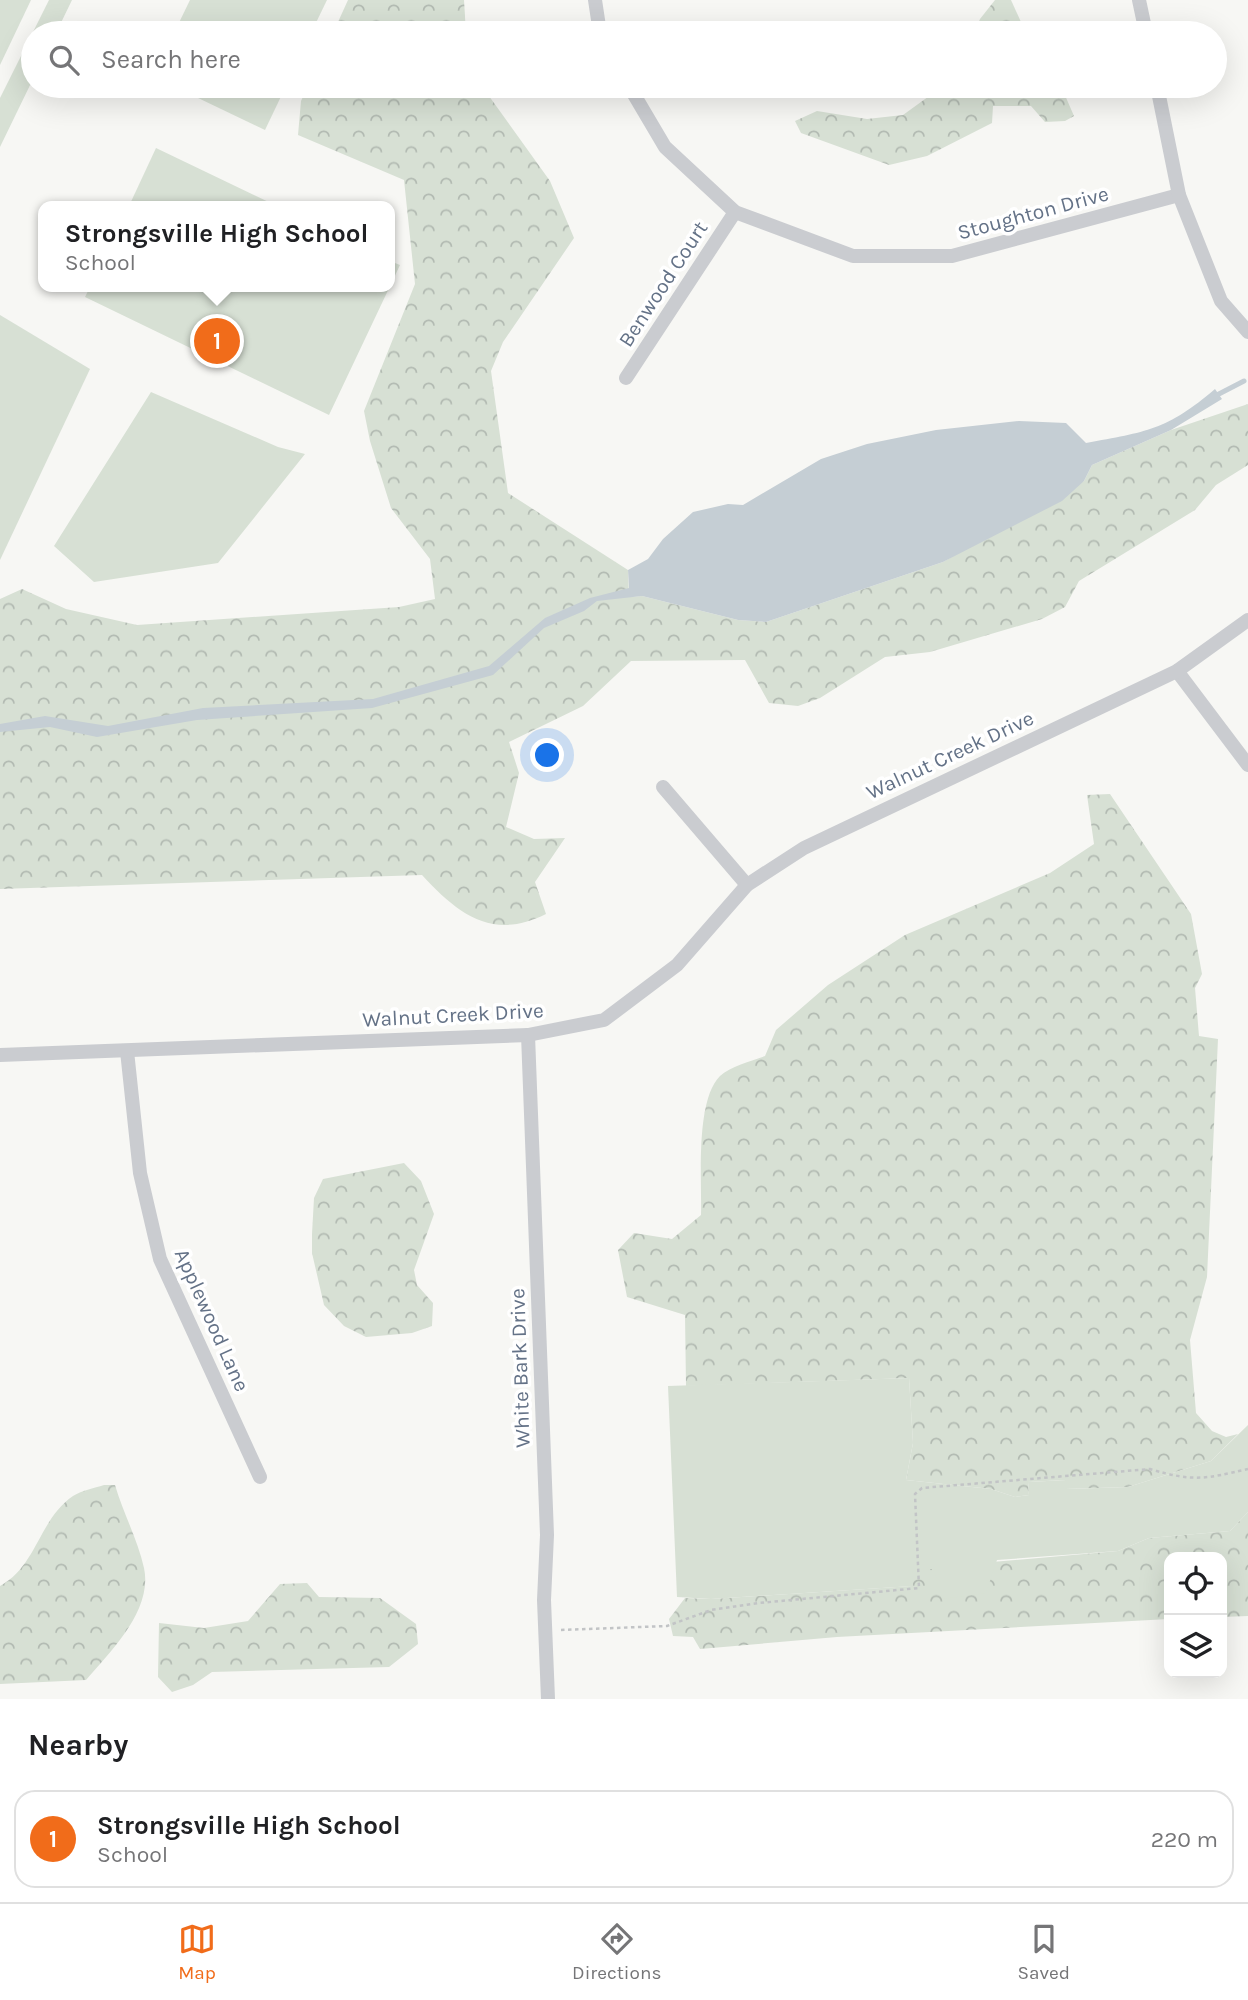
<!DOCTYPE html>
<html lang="en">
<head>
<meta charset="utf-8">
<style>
	:root { --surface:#fff; --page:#f2f2f2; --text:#202124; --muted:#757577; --line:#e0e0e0; --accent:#f16c1a }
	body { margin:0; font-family:Karla,sans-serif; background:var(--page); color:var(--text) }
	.controls { position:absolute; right:21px; bottom:21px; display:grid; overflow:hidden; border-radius:14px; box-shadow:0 7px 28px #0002 }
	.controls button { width:63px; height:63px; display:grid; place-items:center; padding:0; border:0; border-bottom:2px solid var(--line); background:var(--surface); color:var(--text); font:35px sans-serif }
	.you { position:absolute; left:548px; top:756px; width:24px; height:24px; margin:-18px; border:5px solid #fff; border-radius:50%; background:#1a73e8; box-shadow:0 0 0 10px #1a73e833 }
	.badge { display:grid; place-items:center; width:46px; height:46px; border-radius:50%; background:var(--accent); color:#fff; font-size:23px; font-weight:700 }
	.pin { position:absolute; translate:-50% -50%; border:4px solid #fff; box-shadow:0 2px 7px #0006 }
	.popup { position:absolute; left:38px; top:201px; width:357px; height:91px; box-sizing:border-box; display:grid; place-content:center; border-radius:14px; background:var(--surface); filter:drop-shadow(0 2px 5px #0005); font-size:23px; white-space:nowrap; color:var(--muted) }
	.popup b { font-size:26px; color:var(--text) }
	.popup::after { content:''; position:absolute; left:50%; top:100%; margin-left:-14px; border:14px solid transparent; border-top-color:var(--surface) }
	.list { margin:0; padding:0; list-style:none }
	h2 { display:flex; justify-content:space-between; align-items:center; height:91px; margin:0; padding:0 28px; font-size:30px }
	h2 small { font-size:23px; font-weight:400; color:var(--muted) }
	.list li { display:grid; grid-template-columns:46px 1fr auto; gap:21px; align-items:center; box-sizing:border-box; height:98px; margin:0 14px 14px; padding:0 14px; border:2px solid var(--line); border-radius:21px }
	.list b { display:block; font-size:26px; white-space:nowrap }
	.list p { margin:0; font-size:23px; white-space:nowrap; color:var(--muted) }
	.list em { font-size:23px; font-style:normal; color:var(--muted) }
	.icon { flex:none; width:38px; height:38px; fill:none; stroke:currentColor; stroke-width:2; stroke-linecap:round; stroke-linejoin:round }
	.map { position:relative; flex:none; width:1248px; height:1699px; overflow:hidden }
	.search { position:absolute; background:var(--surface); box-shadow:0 7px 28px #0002; left:21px; right:21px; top:21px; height:77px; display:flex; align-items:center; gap:18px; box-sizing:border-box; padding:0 24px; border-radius:38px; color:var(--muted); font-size:26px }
	.sheet { height:203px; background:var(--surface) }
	nav { display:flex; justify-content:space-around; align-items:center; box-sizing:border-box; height:98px; border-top:2px solid var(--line); background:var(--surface); font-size:19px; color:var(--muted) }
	nav a { display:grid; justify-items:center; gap:4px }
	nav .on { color:var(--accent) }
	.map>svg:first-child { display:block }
	.forest { fill:url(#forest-crowns) }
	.park { fill:#d7e0d4 }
	.water { fill:#c5ced4 }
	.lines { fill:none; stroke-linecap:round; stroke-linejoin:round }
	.stream { stroke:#c5ced4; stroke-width:5 }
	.path { stroke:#c2c4c6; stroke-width:2.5; stroke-dasharray:3.5 3.5; stroke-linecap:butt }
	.street { stroke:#caccd0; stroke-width:14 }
	.labels { text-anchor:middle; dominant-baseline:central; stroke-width:7; stroke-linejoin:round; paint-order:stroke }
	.street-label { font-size:21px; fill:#647287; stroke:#fff }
</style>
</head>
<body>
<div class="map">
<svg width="1248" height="1699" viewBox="0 0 1248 1699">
	<defs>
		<pattern id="forest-crowns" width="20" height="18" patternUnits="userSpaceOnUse" patternTransform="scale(1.75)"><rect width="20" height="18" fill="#d7e0d4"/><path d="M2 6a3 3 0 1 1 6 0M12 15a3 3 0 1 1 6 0" fill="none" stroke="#b2bab2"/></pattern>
	</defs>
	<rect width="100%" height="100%" fill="#f7f7f4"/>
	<g class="forest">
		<polygon points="348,0 464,0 466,33 333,33"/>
		<polygon points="995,0 1011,0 1026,33 974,33 980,19"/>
		<path d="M308 86H484L489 96 550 181 574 238 503 342 491 371 508 493 628 570 629 597 642 596 738 620 766 622 943 562 1084 481 1092 465 1171 430 1248 404V465L1216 485 1195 510 1079 581 1065 607 1042 619 930 652 885 657 820 698 798 706 769 703 745 660 631 661 583 706 509 742 519 773 506 827 534 839 565 838 535 882 546 914C492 941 458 914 422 875L0 889V599L22 589 66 609 137 625 399 607 435 599 430 559 391 508 370 441 364 411 415 284 404 180 298 135 301 101Z"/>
		<polygon points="943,86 1061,86 1074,116 1065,121 1045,122 1031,106 993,106 992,123 927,156 889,165 801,133 795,121 817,111 867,119 903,115"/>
		<path d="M1110 794 1191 914 1202 974 1195 988 1199 1036 1218 1039 1207 1277 1190 1340 1196 1413 1212 1431 1226 1437 1238 1434 1211 1461 1128 1487 1066 1489 1065 1480 1028 1482 1029 1495 1015 1497 991 1489 906 1480 913 1443 909 1378 686 1386 685 1315 627 1297 618 1250 634 1233 672 1239 701 1215C702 1180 695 1101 720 1076 730 1066 752 1061 765 1056L776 1030 828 985 905 935 1050 873 1094 844 1087 795Z"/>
		<polygon points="404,1163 421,1181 434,1214 414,1270 417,1285 433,1303 432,1326 412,1333 366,1337 344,1326 324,1305 312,1253 312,1234 314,1198 323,1179"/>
		<path d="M104 1485H115C123 1513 138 1540 144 1568 153 1610 111 1651 86 1680L0 1684V1586C37 1566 39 1519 73 1496 81 1491 94 1488 104 1485Z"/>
		<polygon points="1248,1512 1248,1616 1222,1617 1222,1557 1169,1557 1169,1619 837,1637 700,1649 693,1637 673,1636 669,1619 685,1598 711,1599 912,1586 912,1569 1118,1551 1149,1538 1230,1531"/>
		<polygon points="307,1583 319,1597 380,1598 416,1624 418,1644 389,1667 212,1672 193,1685 172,1692 158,1677 159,1623 204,1628 248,1621 280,1584"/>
	</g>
	<g class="park">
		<polygon points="0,0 31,0 0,65"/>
		<polygon points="49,0 72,0 56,33 33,33 33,79 0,147 0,98"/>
		<polygon points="190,0 327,0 311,33 174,33"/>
		<polygon points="173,86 286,86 265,130"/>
		<polygon points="156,148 277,206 129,206"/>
		<polygon points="390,261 400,265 329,415 85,297 90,287 390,287"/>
		<polygon points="0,315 90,369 0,560"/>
		<polygon points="151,392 278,447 305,454 218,563 94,582 54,546"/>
		<polygon points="909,1378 913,1443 906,1480 991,1489 1015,1497 1029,1495 1028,1482 1066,1480 1067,1489 1128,1487 1211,1461 1248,1425 1248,1512 1230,1531 1149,1538 1118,1551 997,1560 986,1593 942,1599 934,1569 912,1569 913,1586 711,1599 677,1597 668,1386"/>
	</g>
	<path class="water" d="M1215 389 1222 399 1171 430 1092 465 1084 481 1062 501 943 562 766 622 738 620 642 596 597 601 584 611 544 628 493 675 372 708 197 720 97 737 50 727 0 732V724L45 716 108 726 203 708 373 699 489 666 545 618 590 598 629 588 628 570 648 559 663 539 693 512 728 504 743 505 821 459 867 444 936 430 1019 421 1066 423 1086 443C1146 432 1167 430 1215 389Z"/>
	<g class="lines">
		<polyline class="stream" points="1215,396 1244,381"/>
		<path class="path" d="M561 1630 667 1626 711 1610 759 1603 919 1588 915 1494 922 1488 1150 1469C1193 1482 1205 1479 1248 1469"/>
		<g class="street">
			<polyline points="595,0 600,33"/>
			<polyline points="1139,0 1146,33"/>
			<polyline points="629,86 665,147 735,212 853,256 952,256 1179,195"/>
			<polyline points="1157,86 1179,195 1221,301 1248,332"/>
			<polyline points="626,378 735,212"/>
			<polyline points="1177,671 1248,765"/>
			<polyline points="663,787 747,885"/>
			<polyline points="528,1035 547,1535 544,1600 548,1699"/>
			<polyline points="127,1051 140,1173 160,1259 260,1477"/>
			<polyline points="0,1055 528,1035 604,1020 677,965 747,885 804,848 1177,671 1248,620"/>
		</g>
	</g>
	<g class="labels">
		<g class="street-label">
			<text transform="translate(1033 213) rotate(-15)">Stoughton Drive</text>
			<text transform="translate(663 284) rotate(-57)">Benwood Court</text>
			<text transform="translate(950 755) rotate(-25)">Walnut Creek Drive</text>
			<text transform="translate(453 1015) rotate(-3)">Walnut Creek Drive</text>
			<text transform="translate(212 1320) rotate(66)">Applewood Lane</text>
			<text transform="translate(520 1368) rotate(-92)">White Bark Drive</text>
		</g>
	</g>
</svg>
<div class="controls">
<button><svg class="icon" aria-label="locate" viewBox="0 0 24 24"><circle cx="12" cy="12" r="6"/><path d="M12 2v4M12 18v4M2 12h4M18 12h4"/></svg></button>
<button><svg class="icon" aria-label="layers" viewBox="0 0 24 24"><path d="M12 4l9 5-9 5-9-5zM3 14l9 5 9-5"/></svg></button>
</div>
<div class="you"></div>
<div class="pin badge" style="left:217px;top:341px">1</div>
<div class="popup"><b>Strongsville High School</b>School</div>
<div class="search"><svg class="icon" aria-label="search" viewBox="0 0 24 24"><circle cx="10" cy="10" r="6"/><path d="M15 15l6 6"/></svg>Search here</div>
</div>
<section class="sheet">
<h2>Nearby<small></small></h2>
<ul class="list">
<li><span class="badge">1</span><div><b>Strongsville High School</b><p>School</p></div><em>220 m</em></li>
</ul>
</section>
<nav>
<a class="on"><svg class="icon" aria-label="map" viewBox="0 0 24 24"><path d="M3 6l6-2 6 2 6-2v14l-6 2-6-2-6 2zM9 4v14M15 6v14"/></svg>Map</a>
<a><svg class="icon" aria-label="directions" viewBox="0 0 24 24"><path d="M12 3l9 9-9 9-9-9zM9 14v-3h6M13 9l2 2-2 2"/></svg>Directions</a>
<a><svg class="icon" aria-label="saved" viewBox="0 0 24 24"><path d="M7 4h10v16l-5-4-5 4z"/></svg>Saved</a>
</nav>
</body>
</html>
